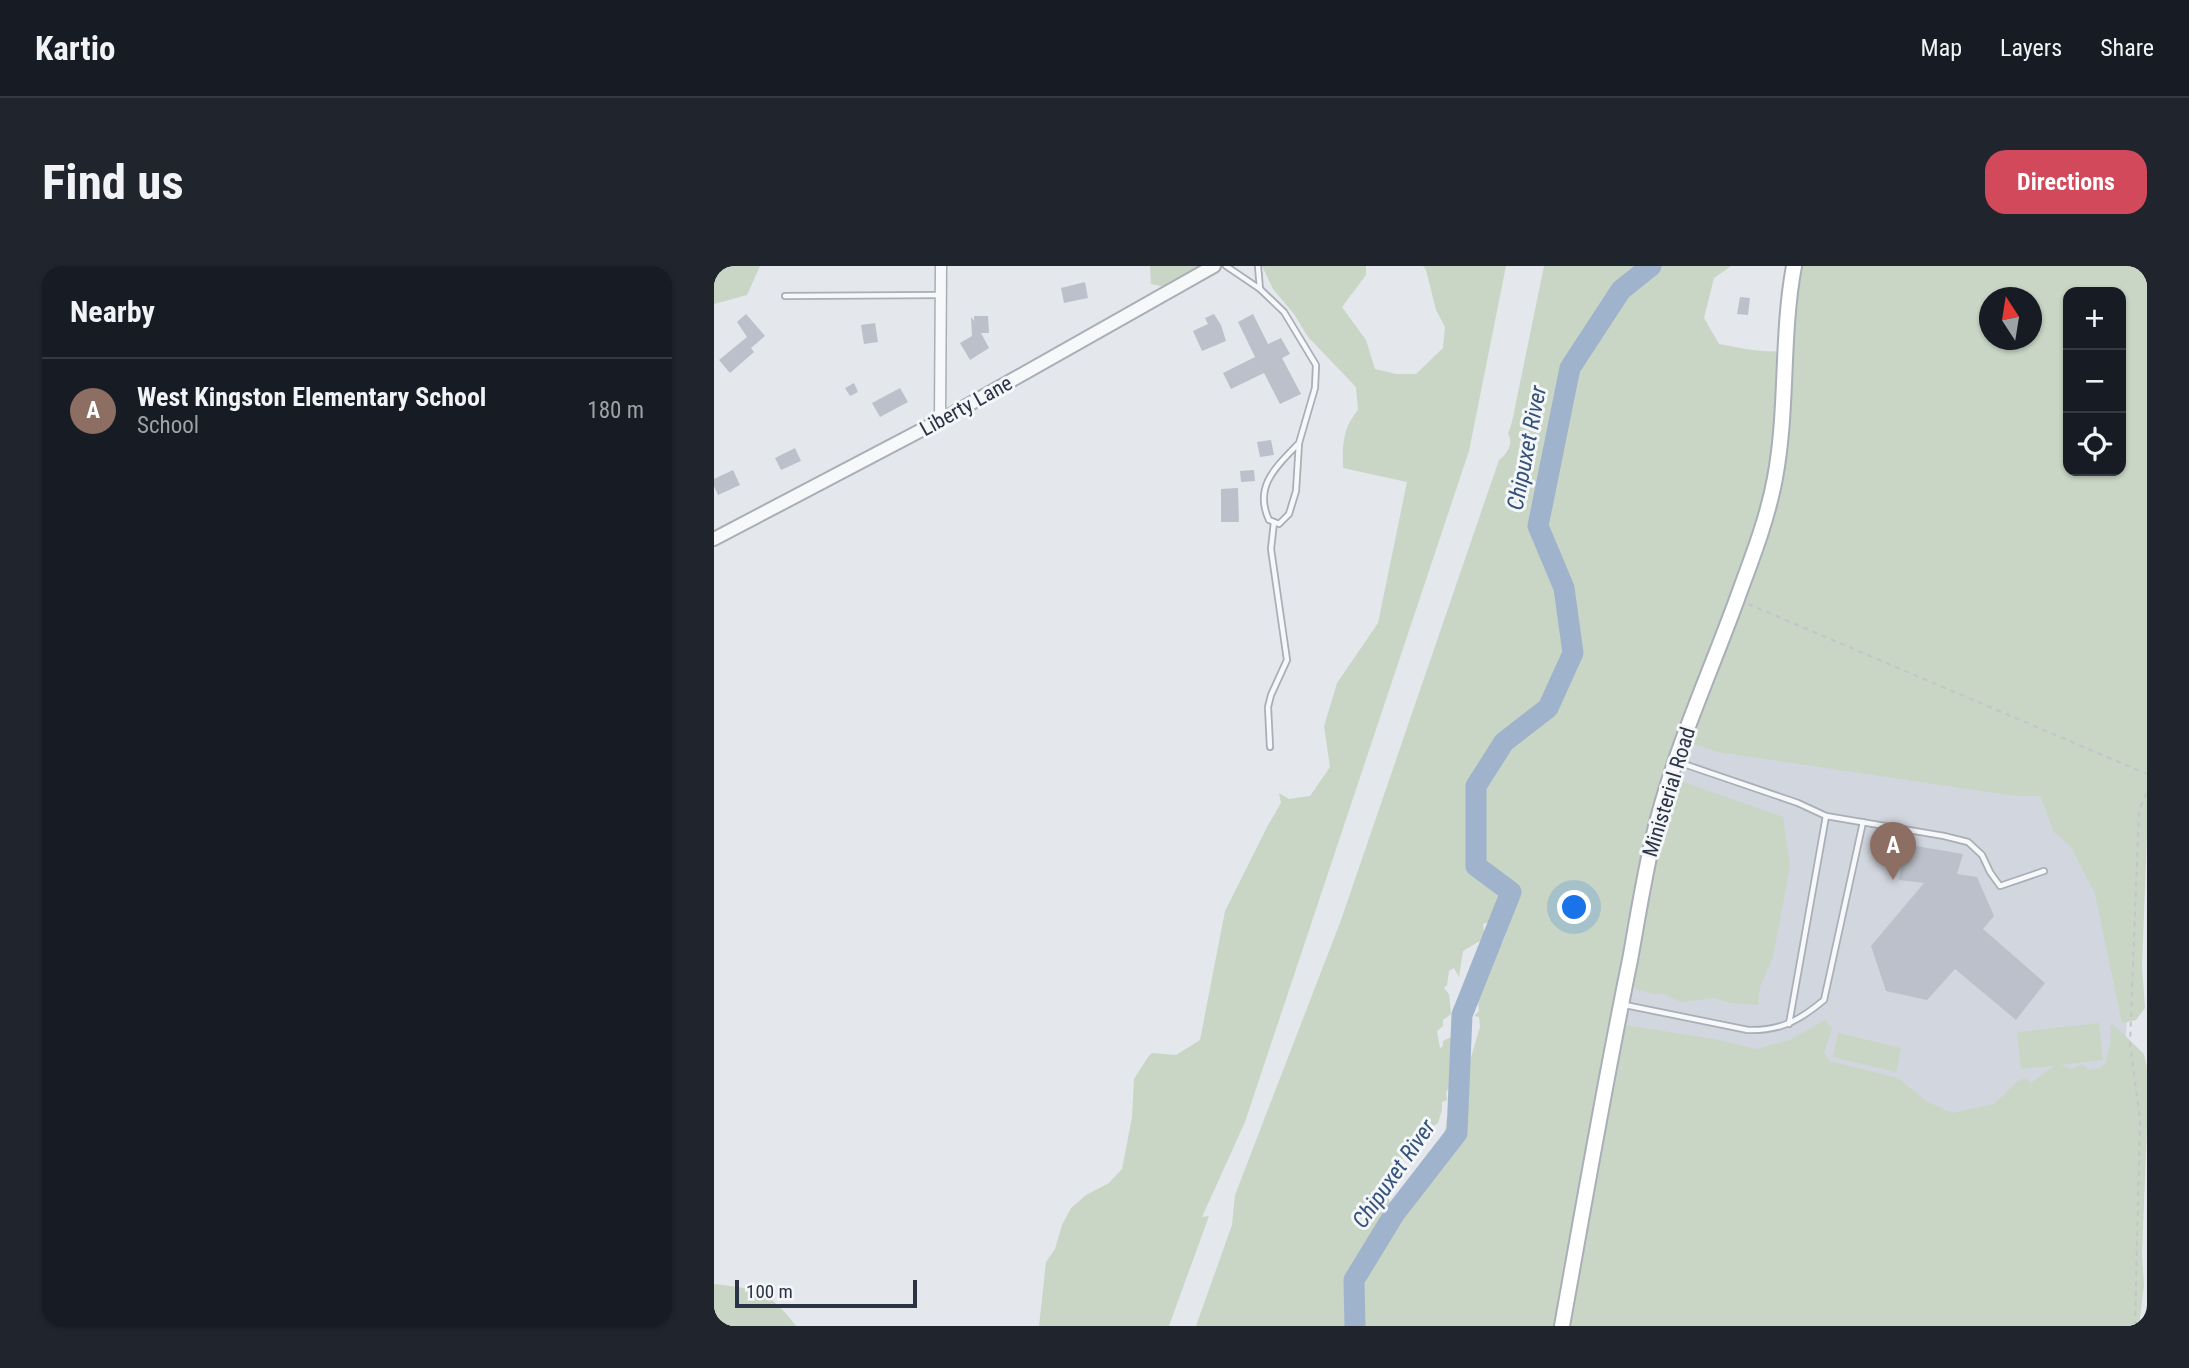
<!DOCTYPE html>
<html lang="en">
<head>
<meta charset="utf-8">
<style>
	:root { --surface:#171b24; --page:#20242c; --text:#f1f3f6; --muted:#9ea1a6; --line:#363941; --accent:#d1495b }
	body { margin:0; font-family:"Roboto Condensed",sans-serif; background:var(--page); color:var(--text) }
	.controls { position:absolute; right:21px; top:21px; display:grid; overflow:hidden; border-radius:14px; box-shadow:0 2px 5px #0004 }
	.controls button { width:63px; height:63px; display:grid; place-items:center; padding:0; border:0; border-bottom:2px solid var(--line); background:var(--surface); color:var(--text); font:35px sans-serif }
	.compass { position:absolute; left:1265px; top:21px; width:63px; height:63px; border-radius:50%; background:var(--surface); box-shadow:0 2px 5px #0004; rotate:348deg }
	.scale { position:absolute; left:21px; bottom:18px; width:182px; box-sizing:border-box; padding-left:7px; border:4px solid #2b3445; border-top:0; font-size:19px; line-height:24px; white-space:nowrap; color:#2b3445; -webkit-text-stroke:5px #f4f6f9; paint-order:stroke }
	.you { position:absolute; left:861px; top:642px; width:24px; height:24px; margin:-18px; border:5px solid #fff; border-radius:50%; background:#1a73e8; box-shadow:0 0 0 10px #1a73e833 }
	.badge { display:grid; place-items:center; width:46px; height:46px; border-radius:50%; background:var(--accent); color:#fff; font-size:23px; font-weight:700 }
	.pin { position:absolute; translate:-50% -58px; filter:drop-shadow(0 2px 4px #0008) }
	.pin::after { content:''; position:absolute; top:37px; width:24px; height:21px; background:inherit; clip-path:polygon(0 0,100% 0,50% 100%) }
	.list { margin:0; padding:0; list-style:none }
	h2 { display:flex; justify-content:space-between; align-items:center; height:91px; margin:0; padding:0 28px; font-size:30px }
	h2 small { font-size:23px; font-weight:400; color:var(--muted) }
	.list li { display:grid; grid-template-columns:46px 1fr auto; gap:21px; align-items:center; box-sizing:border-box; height:105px; padding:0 28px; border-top:2px solid var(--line) }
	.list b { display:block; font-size:26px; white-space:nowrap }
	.list p { margin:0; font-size:23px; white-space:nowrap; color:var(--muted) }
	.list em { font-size:23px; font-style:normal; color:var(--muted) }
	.icon { flex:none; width:38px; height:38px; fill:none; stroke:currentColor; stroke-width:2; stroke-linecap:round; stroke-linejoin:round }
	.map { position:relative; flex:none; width:1433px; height:1060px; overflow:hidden; border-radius:21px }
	header { display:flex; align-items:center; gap:42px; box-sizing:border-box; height:98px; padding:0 35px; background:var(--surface); border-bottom:2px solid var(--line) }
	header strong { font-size:33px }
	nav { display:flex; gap:38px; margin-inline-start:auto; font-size:24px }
	.intro { display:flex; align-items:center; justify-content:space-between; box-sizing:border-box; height:168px; padding:0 42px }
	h1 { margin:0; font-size:49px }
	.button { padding:18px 32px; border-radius:21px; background:var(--accent); color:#fff; font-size:24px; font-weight:700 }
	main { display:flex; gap:42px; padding:0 42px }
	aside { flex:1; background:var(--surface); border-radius:21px; box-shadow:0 2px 5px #0004 }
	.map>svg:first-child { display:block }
	.built { fill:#d2d6de }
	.green { fill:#c9d6c5; fill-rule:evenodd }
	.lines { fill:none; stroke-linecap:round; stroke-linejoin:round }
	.river { stroke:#9fb4cc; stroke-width:21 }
	.building { fill:#bbc0ca }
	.service-casing { stroke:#a9aeb7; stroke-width:8 }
	.minor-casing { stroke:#a9aeb7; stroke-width:13 }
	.tertiary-casing { stroke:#a9aeb7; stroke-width:16 }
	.secondary-casing { stroke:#a9aeb7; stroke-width:18 }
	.path { stroke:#c2c5cb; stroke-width:2; stroke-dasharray:5 5; stroke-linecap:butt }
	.service { stroke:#f7f8fa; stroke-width:4.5 }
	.minor { stroke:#f7f8fa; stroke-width:10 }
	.tertiary { stroke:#f7f8fa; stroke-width:12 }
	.secondary { stroke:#fff; stroke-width:14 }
	.labels { text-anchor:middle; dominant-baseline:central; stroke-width:6; stroke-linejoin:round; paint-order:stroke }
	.street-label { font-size:21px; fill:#2b3445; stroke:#f4f6f9 }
	.water-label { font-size:23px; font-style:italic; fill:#34527a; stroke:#f4f6f9 }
</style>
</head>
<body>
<header>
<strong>Kartio</strong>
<nav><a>Map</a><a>Layers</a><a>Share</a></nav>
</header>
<div class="intro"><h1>Find us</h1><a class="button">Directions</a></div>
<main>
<aside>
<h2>Nearby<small></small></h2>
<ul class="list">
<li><span class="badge" style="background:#8d6e63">A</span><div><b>West Kingston Elementary School</b><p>School</p></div><em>180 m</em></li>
</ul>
</aside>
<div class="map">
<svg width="1433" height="1060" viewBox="0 0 1433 1060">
	<rect width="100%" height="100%" fill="#e4e7ec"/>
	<polygon class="built" points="997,433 1422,519 1408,874 902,804 956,539"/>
	<g class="green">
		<polygon points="0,0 46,0 33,29 0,38"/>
		<polygon points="436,0 485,0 489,9 461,23 437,18"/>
		<path d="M548 0H652V9L628 41 652 74 661 103 682 108H702L729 82 731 61 722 44 712 4 709 0H792L755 185 531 856 488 951 495 950 455 1060H325L332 996 341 983 348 959 357 942 372 929 395 917 408 903 418 851 420 813 434 791 438 787 462 789 486 774 511 645 553 561 567 537 565 527 575 533 596 530 616 501 610 460 623 417 664 357 693 216 629 202C628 180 629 161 644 144L642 121 594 71 580 48 559 23Z"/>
		<path d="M830 0H1017L1000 12 990 52 1005 78C1026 82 1048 87 1070 85L1079 0H1433V569L1428 700 1431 742 1422 754 1408 757 1381 628 1357 581 1340 566 1326 530H1301L1004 486 970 474 959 512 1069 551 1076 600 1059 691 1046 721 1044 739 1017 737 1000 732 967 736 951 728H939L910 719 905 758 1000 773 1042 783 1076 774 1111 754 1118 763 1110 786 1115 795 1184 812 1212 835 1238 847 1280 838 1303 816 1311 812 1317 817 1340 800 1307 803 1303 766 1385 757 1389 794 1345 799 1358 803 1368 798 1375 804 1386 802 1392 797C1394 783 1399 773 1396 759H1400L1430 788 1433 801V861L1428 988 1430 1019 1425 1060H482L518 959 521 929 627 654 785 194C793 188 800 177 794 168L798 156ZM1354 26H1407V205H1354ZM1276 32H1318V74H1276ZM786 645 794 646C794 659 792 676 782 685L781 694 776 698C773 719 761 717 765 745L760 750 765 751 766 761 749 818 733 852 729 876 711 900 683 954 678 957 672 955V942L676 939 673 922 680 916 679 902 684 900 685 894 691 892 694 885 698 882V875L708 871 711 875 718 874 719 860 724 857 728 844V836L733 834 732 826 736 820 738 796 742 794 739 770 729 775V780L726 782 723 765 729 760V754L737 748 735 728 730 722 733 719 735 705 740 702 745 711 749 685 771 672 769 658 784 653Z"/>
		<polygon points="1124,767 1187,782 1182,806 1119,791"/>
		<path d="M0 1018C44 1023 54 1024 82 1060H0Z"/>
	</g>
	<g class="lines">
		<polyline class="river" points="641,1060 640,1014 681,947 743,867 748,749 797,626 762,600 762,520 790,476 834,442 859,387 850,322 824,260 856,102 907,24 937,0"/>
	</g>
	<g class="building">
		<polygon points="371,16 374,32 350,37 347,22"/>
		<polygon points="1026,31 1036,32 1034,49 1023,48"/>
		<polygon points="32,48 51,70 37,82 40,86 16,107 5,94 33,71 23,56"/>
		<polygon points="500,48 507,59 512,75 488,85 479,65 494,58 491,52"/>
		<polygon points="539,48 554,78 567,72 576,88 568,92 587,128 566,138 550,107 517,123 509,107 541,91 524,56"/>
		<polygon points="260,50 274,50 275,67 267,67 275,82 256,94 246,77 258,70 257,51 260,55"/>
		<polygon points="161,57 164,76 150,78 147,59"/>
		<polygon points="140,117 144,126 136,130 131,122"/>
		<polygon points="186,122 194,136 166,151 158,137"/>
		<polygon points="557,174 560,189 546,191 543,176"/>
		<polygon points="81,182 87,195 67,204 61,192"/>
		<polygon points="19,204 26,219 4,229 0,220 0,213"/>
		<polygon points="540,204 541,215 527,216 526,205"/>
		<polygon points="524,222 525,256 507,256 507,223"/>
		<polygon points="1190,578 1249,588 1243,608 1263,611 1280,650 1269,663 1331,717 1302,754 1241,703 1213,734 1172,725 1157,680 1210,617 1185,614"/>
	</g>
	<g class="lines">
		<g class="service-casing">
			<g id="service">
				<polyline points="512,0 546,23 544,0"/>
				<path d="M546 23 570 46 602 99 601 122 585 177 582 225 575 248 565 258 555 254C539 220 563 200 585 177"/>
				<polyline points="71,30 226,29"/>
				<polyline points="556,481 554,441 557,429 573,394 557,283 560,256"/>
				<polyline points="964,496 1084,537 1112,550 1230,570 1254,576 1268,589 1276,606 1286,620 1330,605"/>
				<path d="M911 739 1034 764C1067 765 1086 754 1110 734L1149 556"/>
				<polyline points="1075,758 1112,550"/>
			</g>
		</g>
		<g class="minor-casing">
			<polyline id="minor" points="226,154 227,0"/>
		</g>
		<g class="tertiary-casing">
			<polyline id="tertiary" points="0,273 238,148 500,0"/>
		</g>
		<g class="secondary-casing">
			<path id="secondary" d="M848 1060C870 938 891 815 916 694 925 645 932 596 945 549 966 471 1000 398 1027 322 1040 287 1054 250 1061 212 1074 142 1067 70 1080 0"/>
		</g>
		<g class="path">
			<polyline points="1034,338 1433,508"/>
			<polyline points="1421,1060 1426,854 1416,777 1425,545 1433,525"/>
		</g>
		<use href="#service" class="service"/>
		<use href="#minor" class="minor"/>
		<use href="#tertiary" class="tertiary"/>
		<use href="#secondary" class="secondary"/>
	</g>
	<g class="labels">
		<g class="street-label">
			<text transform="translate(252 140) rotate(-29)">Liberty Lane</text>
			<text transform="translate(955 526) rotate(-73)">Ministerial Road</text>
		</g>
		<g class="water-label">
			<text transform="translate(813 182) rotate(-79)">Chipuxet River</text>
			<text transform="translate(680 908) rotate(-55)">Chipuxet River</text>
		</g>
	</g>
</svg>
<div class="controls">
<button>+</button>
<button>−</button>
<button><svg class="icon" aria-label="locate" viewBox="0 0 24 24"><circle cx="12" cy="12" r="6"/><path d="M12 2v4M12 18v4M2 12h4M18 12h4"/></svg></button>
</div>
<svg class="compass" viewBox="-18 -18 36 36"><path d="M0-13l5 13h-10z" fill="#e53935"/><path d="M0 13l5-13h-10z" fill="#9ea1a6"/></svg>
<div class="scale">100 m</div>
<div class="you"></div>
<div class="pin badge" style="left:1179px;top:614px;background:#8d6e63">A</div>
</div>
</main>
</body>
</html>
